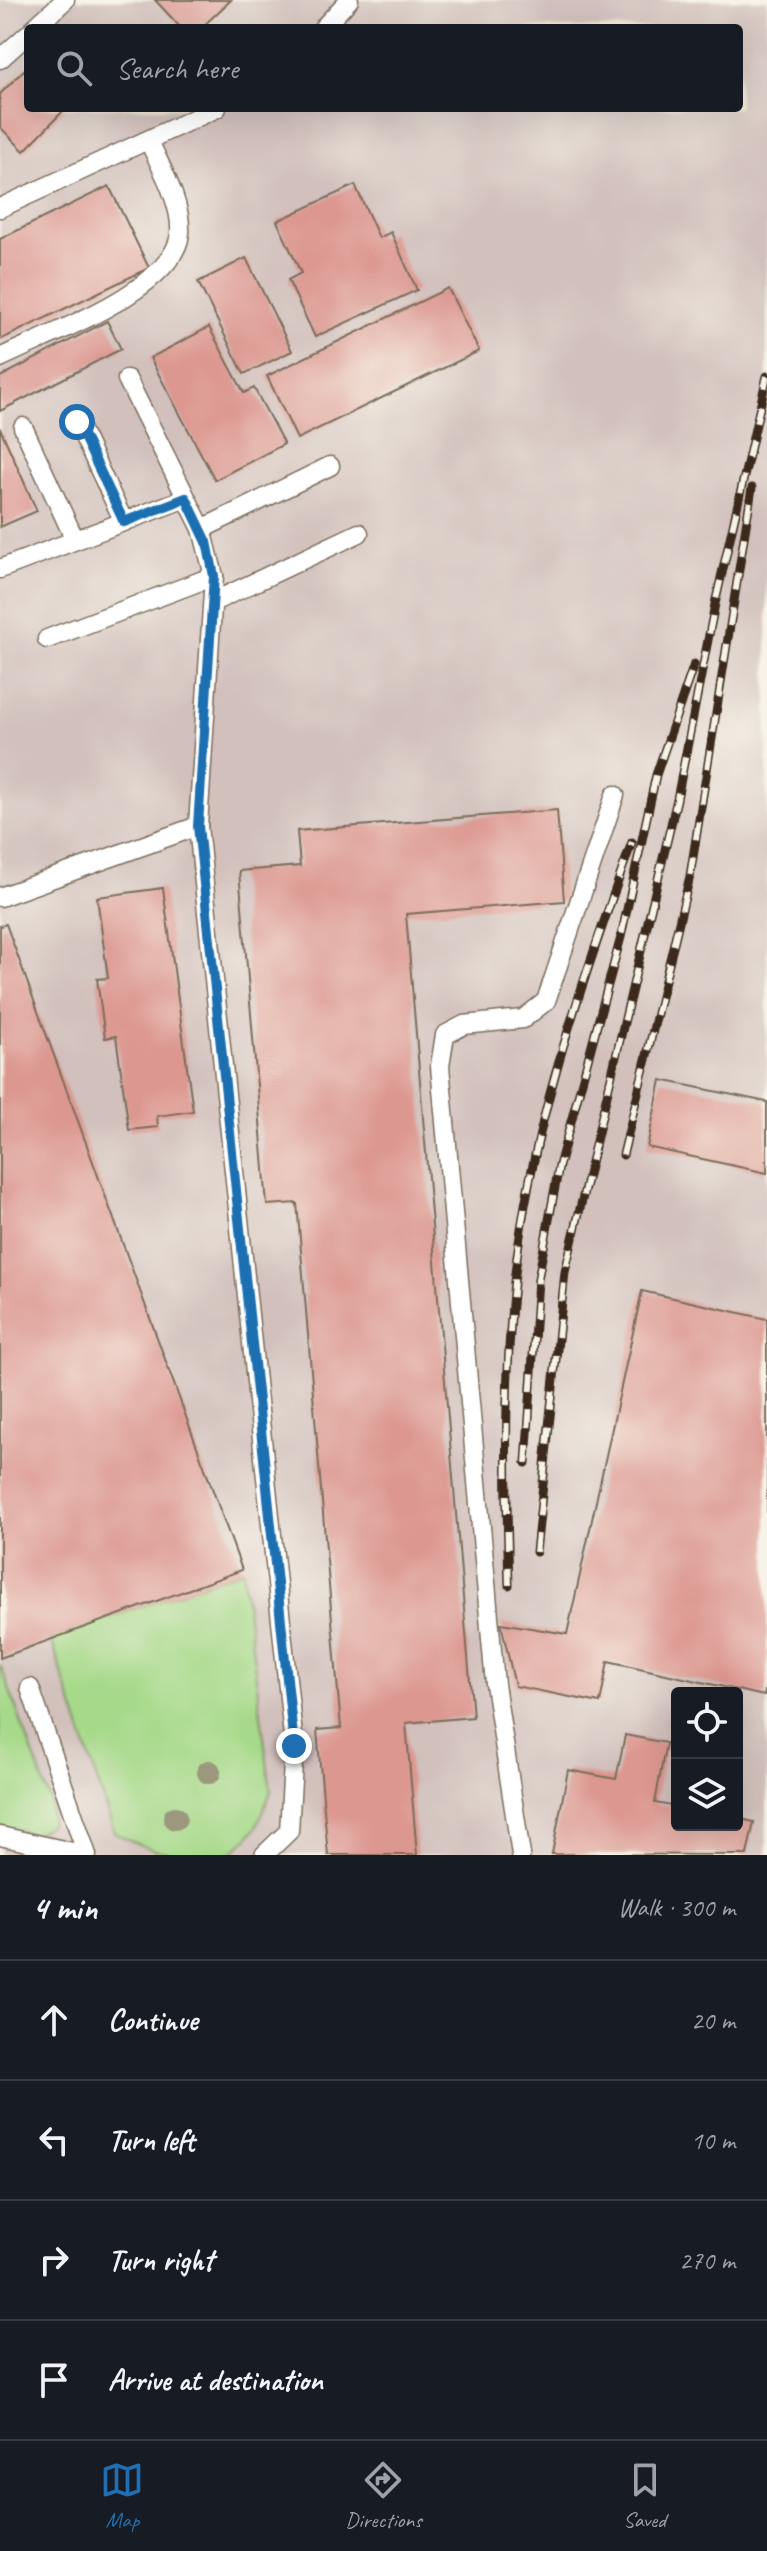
<!DOCTYPE html>
<html lang="en">
<head>
<meta charset="utf-8">
<style>
	:root { --surface:#171b24; --page:#20242c; --text:#f1f3f6; --muted:#9ea1a6; --line:#363941; --accent:#1f6fb2 }
	body { margin:0; font-family:Caveat,sans-serif; background:var(--page); color:var(--text) }
	.controls { position:absolute; right:24px; bottom:24px; display:grid; overflow:hidden; border-radius:8px; box-shadow:0 8px 32px #0002 }
	.controls button { width:72px; height:72px; display:grid; place-items:center; padding:0; border:0; border-bottom:2px solid var(--line); background:var(--surface); color:var(--text); font:40px sans-serif }
	.stop { position:absolute; width:24px; height:24px; margin:-18px; border:6px solid #1f6fb2; border-radius:50%; background:#fff }
	.stop.end { background:#1f6fb2; border-color:#fff; box-shadow:0 2px 8px #0008 }
	.list { margin:0; padding:0; list-style:none }
	h2 { display:flex; justify-content:space-between; align-items:center; height:104px; margin:0; padding:0 32px; font-size:34px }
	h2 small { font-size:26px; font-weight:400; color:var(--muted) }
	.list li { display:grid; grid-template-columns:52px 1fr auto; gap:24px; align-items:center; box-sizing:border-box; height:120px; padding:0 32px; border-top:2px solid var(--line) }
	.list b { display:block; font-size:30px; white-space:nowrap }
	.list em { font-size:26px; font-style:normal; color:var(--muted) }
	.icon { flex:none; width:44px; height:44px; fill:none; stroke:currentColor; stroke-width:2; stroke-linecap:round; stroke-linejoin:round }
	.map { position:relative; flex:none; width:767px; height:1855px; overflow:hidden }
	.search { position:absolute; background:var(--surface); box-shadow:0 8px 32px #0002; left:24px; right:24px; top:24px; height:88px; display:flex; align-items:center; gap:20px; box-sizing:border-box; padding:0 28px; border-radius:8px; color:var(--muted); font-size:30px }
	.sheet { height:584px; background:var(--surface) }
	nav { display:flex; justify-content:space-around; align-items:center; box-sizing:border-box; height:112px; border-top:2px solid var(--line); background:var(--surface); font-size:22px; color:var(--muted) }
	nav a { display:grid; justify-items:center; gap:4px }
	nav .on { color:var(--accent) }
	.map>svg:first-child { display:block }
	.industrial { fill:#d1c0bc; fill-rule:evenodd }
	.green { fill:#a6d989; stroke:#708254; stroke-width:2 }
	.building { fill:#dc9790 }
	.lines { fill:none; stroke-linecap:round; stroke-linejoin:round }
	.lane-casing { stroke:#7b6d5d; stroke-width:21 }
	.lane { stroke:#fff; stroke-width:18 }
	.rail-casing { stroke:#3b2a1e; stroke-width:9 }
	.rail { stroke:#f7f3e8; stroke-width:6; stroke-dasharray:18; stroke-linecap:butt }
	.tree { fill:#9c987e }
	.route { stroke:#1f6fb2; stroke-width:10 }
</style>
</head>
<body>
<div class="map">
<svg width="767" height="1855" viewBox="0 0 767 1855">
	<rect width="100%" height="100%" fill="#f7f3e8"/>
	<filter id="ink" filterUnits="userSpaceOnUse"><feTurbulence type="fractalNoise" baseFrequency=".0125" numOctaves="2"/><feDisplacementMap in="SourceGraphic" scale="16" xChannelSelector="R" yChannelSelector="G"/><feConvolveMatrix kernelMatrix="1 2 1 2 8 2 1 2 1" color-interpolation-filters="sRGB"/></filter>
	<filter id="wash" filterUnits="userSpaceOnUse"><feTurbulence type="fractalNoise" baseFrequency=".006" numOctaves="4" result="noise"/><feDisplacementMap in="SourceGraphic" scale="32" xChannelSelector="R" yChannelSelector="G"/><feGaussianBlur stdDeviation="1.8" result="paint"/><feColorMatrix in="noise" values="0 0 0 0 0 0 0 0 0 0 0 0 0 0 0 0 0 1.4 0 .05"/><feComposite in="paint" operator="in"/></filter>
	<g filter="url(#wash)">
		<rect width="100%" height="100%" fill="#f2e9d3"/>
		<path class="industrial" d="M0 0H767V1855H0ZM28 28H739V108H28ZM677 1693H737V1825H677Z"/>
		<g class="green">
			<path d="M242 1570 271 1791 256 1829 234 1851 224 1855C176 1855 152 1855 114 1832L51 1639Z"/>
			<polygon points="0,1664 51,1803 50,1825 34,1834 0,1826"/>
		</g>
		<g id="blocks">
			<g class="building">
				<polygon points="155,0 231,0 201,28 181,28"/>
				<polygon points="28,66 28,108 66,108 24,151 0,127 0,94"/>
				<polygon points="355,185 379,238 391,232 417,290 315,337 288,280 301,273 277,221"/>
				<polygon points="109,186 149,268 0,340 0,239"/>
				<polygon points="246,258 292,351 244,374 198,282"/>
				<polygon points="448,288 479,351 297,439 267,376"/>
				<polygon points="107,321 121,349 0,411 0,377"/>
				<polygon points="209,327 244,393 254,388 284,444 215,480 150,358"/>
				<polygon points="0,428 37,511 0,527"/>
				<polygon points="557,810 564,901 406,914 473,1717 406,1723 417,1855 328,1855 317,1730 341,1728 297,1203 267,1205 239,871 300,866 297,831"/>
				<polygon points="163,888 193,1111 157,1116 158,1127 129,1130 116,1036 105,1038 97,979 108,978 97,897"/>
				<polygon points="6,924 242,1570 0,1658 0,926"/>
				<polygon points="661,1080 767,1102 767,1173 647,1147"/>
				<polygon points="642,1291 767,1319 767,1680 764,1696 608,1661 600,1703 515,1686 501,1623 567,1634"/>
				<polygon points="625,1735 666,1743 655,1803 677,1807 677,1825 737,1825 737,1818 754,1822 747,1855 552,1854 568,1770 616,1779"/>
			</g>
		</g>
	</g>
	<g filter="url(#ink)">
		<use href="#blocks" fill-opacity="0" stroke="#7b6d5d" stroke-width="2"/>
		<g class="lines">
			<g class="lane-casing">
				<g id="lane">
					<polyline points="34,28 65,0"/>
					<polyline points="323,28 349,0"/>
					<polyline points="0,59 28,34"/>
					<polyline points="0,208 217,108"/>
					<path d="M0 358C46 335 175 290 180 233 182 203 161 168 149 141"/>
					<polyline points="127,379 202,529 214,576"/>
					<polyline points="77,422 124,522"/>
					<polyline points="23,427 75,540"/>
					<polyline points="202,529 330,466"/>
					<polyline points="0,569 186,498"/>
					<polyline points="213,602 359,533"/>
					<polyline points="47,639 214,576 198,826"/>
					<polyline points="0,897 198,826 294,1746 289,1831 264,1855"/>
					<polyline points="30,1688 87,1855"/>
					<polyline points="0,1836 86,1855"/>
					<polyline points="521,1855 495,1684 440,1066 445,1035 464,1025 523,1019 546,1001 615,795"/>
				</g>
			</g>
			<use href="#lane" class="lane"/>
			<g class="rail-casing">
				<g id="rail">
					<polyline points="623,1155 690,876 752,488"/>
					<polyline points="526,1463 538,1279 559,1166 621,937 656,775 694,664"/>
					<polyline points="536,1552 565,1272 677,799 715,604 767,376"/>
					<path d="M509 1585C506 1487 504 1391 513 1293 527 1138 580 987 632 842"/>
				</g>
			</g>
			<use href="#rail" class="rail"/>
		</g>
		<g class="tree">
			<circle cx="209" cy="1772" r="12"/>
			<circle cx="175" cy="1818" r="12"/>
		</g>
	</g>
	<g class="lines" filter="url(#ink)">
		<polyline class="route" points="77,422 124,522 186,498 207,542 214,576 198,826 294,1746"/>
	</g>
</svg>
<div class="controls">
<button><svg class="icon" aria-label="locate" viewBox="0 0 24 24"><circle cx="12" cy="12" r="6"/><path d="M12 2v4M12 18v4M2 12h4M18 12h4"/></svg></button>
<button><svg class="icon" aria-label="layers" viewBox="0 0 24 24"><path d="M12 4l9 5-9 5-9-5zM3 14l9 5 9-5"/></svg></button>
</div>
<div class="stop" style="left:77px;top:422px"></div>
<div class="stop end" style="left:294px;top:1746px"></div>
<div class="search"><svg class="icon" aria-label="search" viewBox="0 0 24 24"><circle cx="10" cy="10" r="6"/><path d="M15 15l6 6"/></svg>Search here</div>
</div>
<section class="sheet">
<h2>4 min<small>Walk · 300 m</small></h2>
<ul class="list">
<li><svg class="icon" aria-label="ahead" viewBox="0 0 24 24"><path d="M12 20V5M6 11l6-6 6 6"/></svg><div><b>Continue</b></div><em>20 m</em></li>
<li><svg class="icon" aria-label="left" viewBox="0 0 24 24"><path d="M17 20v-9H6M10 6l-5 5 5 5"/></svg><div><b>Turn left</b></div><em>10 m</em></li>
<li><svg class="icon" aria-label="right" viewBox="0 0 24 24"><path d="M7 20v-9h11M14 6l5 5-5 5"/></svg><div><b>Turn right</b></div><em>270 m</em></li>
<li><svg class="icon" aria-label="arrive" viewBox="0 0 24 24"><path d="M6 21V4h12l-3 4 3 4H6"/></svg><div><b>Arrive at destination</b></div></li>
</ul>
</section>
<nav>
<a class="on"><svg class="icon" aria-label="map" viewBox="0 0 24 24"><path d="M3 6l6-2 6 2 6-2v14l-6 2-6-2-6 2zM9 4v14M15 6v14"/></svg>Map</a>
<a><svg class="icon" aria-label="directions" viewBox="0 0 24 24"><path d="M12 3l9 9-9 9-9-9zM9 14v-3h6M13 9l2 2-2 2"/></svg>Directions</a>
<a><svg class="icon" aria-label="saved" viewBox="0 0 24 24"><path d="M7 4h10v16l-5-4-5 4z"/></svg>Saved</a>
</nav>
</body>
</html>
